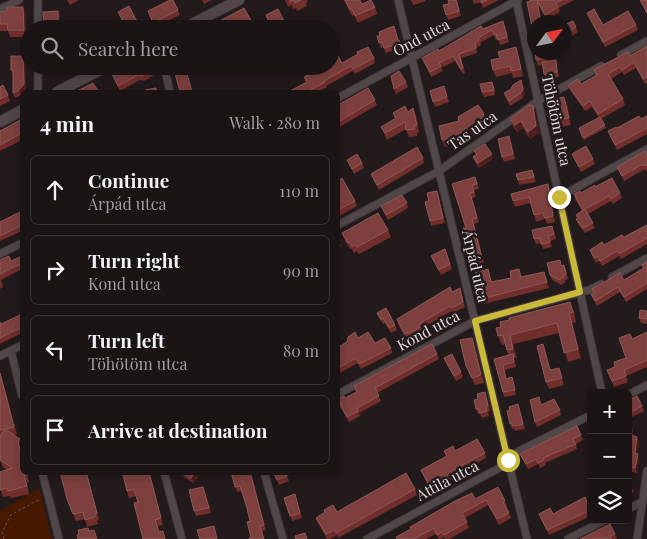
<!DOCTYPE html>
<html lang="en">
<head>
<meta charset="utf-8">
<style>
	:root { --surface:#1a1415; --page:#272122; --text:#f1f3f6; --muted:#9f9ea0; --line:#383334 }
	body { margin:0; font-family:"Playfair Display",serif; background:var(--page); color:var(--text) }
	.controls { position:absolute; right:15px; bottom:15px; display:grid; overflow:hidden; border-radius:8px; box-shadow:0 2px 12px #0003 }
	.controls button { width:45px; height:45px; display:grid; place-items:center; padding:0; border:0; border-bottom:1px solid var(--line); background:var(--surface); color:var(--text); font:25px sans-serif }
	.compass { position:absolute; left:527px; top:15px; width:45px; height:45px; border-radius:50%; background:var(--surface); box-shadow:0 2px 12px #0003; rotate:57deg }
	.stop { position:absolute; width:15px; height:15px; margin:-11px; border:4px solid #cbb939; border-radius:50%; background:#fff }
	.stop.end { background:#cbb939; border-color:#fff; box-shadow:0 1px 5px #0008 }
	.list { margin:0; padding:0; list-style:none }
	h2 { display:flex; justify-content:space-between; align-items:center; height:65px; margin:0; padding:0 20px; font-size:21px }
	h2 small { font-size:16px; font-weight:400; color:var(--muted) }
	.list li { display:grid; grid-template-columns:32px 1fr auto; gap:15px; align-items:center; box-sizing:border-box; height:70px; margin:0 10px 10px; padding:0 10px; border:1px solid var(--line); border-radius:8px }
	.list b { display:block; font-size:19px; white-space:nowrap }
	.list p { margin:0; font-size:16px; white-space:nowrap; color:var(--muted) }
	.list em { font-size:16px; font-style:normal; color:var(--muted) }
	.icon { flex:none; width:28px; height:28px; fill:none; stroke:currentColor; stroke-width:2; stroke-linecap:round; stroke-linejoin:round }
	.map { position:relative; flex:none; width:647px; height:539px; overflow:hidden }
	.search { position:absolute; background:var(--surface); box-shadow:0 2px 12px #0003; left:20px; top:20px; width:320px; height:55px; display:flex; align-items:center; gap:12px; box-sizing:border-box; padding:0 18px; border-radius:28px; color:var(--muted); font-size:19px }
	.panel { position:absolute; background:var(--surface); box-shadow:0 2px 12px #0003; left:20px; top:90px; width:320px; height:385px; border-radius:8px }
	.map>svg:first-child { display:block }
	.green { fill:#481901 }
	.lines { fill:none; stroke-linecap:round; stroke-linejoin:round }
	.street-casing { stroke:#3b3435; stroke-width:9 }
	.secondary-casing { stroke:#3b3435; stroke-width:12 }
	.path { stroke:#5f5759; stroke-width:1; stroke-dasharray:2.5 2.5; stroke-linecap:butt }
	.street { stroke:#514749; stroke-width:7 }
	.secondary { stroke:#514749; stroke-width:10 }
	.wall { fill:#712e2b }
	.shaded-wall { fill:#4d1e1d }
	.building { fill:#7d403e; stroke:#8d5857 }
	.route { stroke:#cbb939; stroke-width:6 }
	.labels { text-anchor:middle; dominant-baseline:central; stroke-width:5; stroke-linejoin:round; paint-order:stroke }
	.street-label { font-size:15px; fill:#e1dadb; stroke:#231a1c }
</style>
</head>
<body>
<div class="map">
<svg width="647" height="539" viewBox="0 0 647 539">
	<rect width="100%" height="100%" fill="#231a1c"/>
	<polygon class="green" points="39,488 52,539 0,539 0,511"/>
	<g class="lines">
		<g class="street-casing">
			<g id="street">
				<polyline points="398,0 527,539"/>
				<polyline points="516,0 602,393"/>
				<polyline points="0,9 19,0"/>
				<polyline points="38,29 38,0"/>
				<polyline points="621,55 647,41"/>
				<polyline points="38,66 38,92"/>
				<polyline points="164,66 170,92"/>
				<polyline points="338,98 518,0"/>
				<polyline points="559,197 647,149"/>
				<polyline points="338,225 439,171 538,101 601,66"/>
				<polyline points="0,254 22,243"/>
				<polyline points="612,277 647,258"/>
				<polyline points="11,351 22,396"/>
				<polyline points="0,356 22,345"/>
				<polyline points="338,394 475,321 589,290 601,284"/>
				<polyline points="628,395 647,385"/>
				<polyline points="42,472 59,539"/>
				<polyline points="164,472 182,539"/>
				<polyline points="264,472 283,539"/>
				<polyline points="628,509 642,502"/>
				<polyline points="367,539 501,467 519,451 591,415"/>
				<polyline points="568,539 605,520"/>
				<polyline points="637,539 647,471"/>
			</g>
		</g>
		<g class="secondary-casing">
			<g id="secondary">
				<polyline points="182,29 239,0"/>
				<polyline points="57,92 108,66"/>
				<polyline points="0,122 22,110"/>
			</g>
		</g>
		<polyline class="path" points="4,539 2,532 11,515 40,499"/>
		<use href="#street" class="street"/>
		<use href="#secondary" class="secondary"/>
	</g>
	<g class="wall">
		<polygon points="67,0 79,0 70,5"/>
		<polygon points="202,0 212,0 204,4"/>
		<polygon points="285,0 307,0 308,2 306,3 307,6 297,11 296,8 293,9 292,5 288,7"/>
		<polygon points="344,0 353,0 354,1 362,4 375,7 377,14 358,23 354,15 352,16"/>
		<polygon points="411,0 425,0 426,1 413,5"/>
		<polygon points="457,0 461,16 448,20 446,15 449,4"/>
		<polygon points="473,0 499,0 483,8 481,2 474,4"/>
		<polygon points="532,0 574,0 559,8 560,12 547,20 539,6"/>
		<polygon points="23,7 26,14 26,37 10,37 8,31 0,31 0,12 7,11"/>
		<polygon points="178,10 180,15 155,27 148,11"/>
		<polygon points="587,13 603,25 636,25 638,30 605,47 589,18"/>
		<polygon points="252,22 253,27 250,29 213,29 212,25"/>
		<polygon points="564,25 576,27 578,32 567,39 564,35"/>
		<polygon points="394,26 398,40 400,41 402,46 399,52 396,50 386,53 383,47 381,48 377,36 380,36"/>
		<polygon points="505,26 509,42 500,45 498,39 496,40 494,35 480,43 481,45 476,48 477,53 461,58 465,73 463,74 455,61 441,68 443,71 431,77 422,58 439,51 483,29"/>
		<polygon points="647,46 647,83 645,84 636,68 624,75 622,72 611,79 623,99 625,105 601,119 606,128 584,140 579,128 599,118 592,107 585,111 570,90 568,85 581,84 596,76 594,70 630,56"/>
		<polygon points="516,47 518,54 523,76 513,78 512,73 496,77 493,70 500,58"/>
		<polygon points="357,52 374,58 375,63 355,74 353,71 326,86 327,87 317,92 288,92 306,82 304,77 311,73 308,66 331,66 342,63 358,55"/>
		<polygon points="547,52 549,61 556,60 557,65 559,77 546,79 544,74 543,65 538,66 536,60"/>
		<polygon points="25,61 26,89 21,95 15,98 13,93 13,75 11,70"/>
		<polygon points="58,66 79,66 62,74"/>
		<polygon points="151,71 153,76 144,81 140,80 120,91 112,74"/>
		<polygon points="406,82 408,87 396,94 394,89"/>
		<polygon points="523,85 525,94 523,98 510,106 506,98 504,93"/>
		<polygon points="444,86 449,102 435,107 430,91"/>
		<polygon points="0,87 8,95 10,101 0,106"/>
		<polygon points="494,87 495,95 484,97 482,92"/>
		<polygon points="375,100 377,105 338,128 338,105"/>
		<polygon points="567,104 571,125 553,129 550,122"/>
		<polygon points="408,112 416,115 419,132 417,133 417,136 409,137 406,129 387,140 381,127 395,119 393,113"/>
		<polygon points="483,112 487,127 466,141 445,147 442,140 459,121"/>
		<polygon points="535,114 539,133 530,139 523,128 517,132 513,126 510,119"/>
		<polygon points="647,116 647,134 617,150 608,131 617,128 641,119"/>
		<polygon points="22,119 22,140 0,151 0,131"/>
		<polygon points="511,141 515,159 504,162 502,157"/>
		<polygon points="474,151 493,159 479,168 475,162 473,157 476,155"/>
		<polygon points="572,154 593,159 595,164 581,172"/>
		<polygon points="647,155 647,171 646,171 645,169 624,181 617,167"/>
		<polygon points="423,158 424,163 379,190 373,179 371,174"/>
		<polygon points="347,160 362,163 364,168 354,174"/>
		<polygon points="532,170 536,182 519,185 518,180"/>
		<polygon points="475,177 479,189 474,190 476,197 472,198 479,222 474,224 484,263 473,265 471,260 466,228 452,184"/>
		<polygon points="338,181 355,201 357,206 338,217"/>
		<polygon points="595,187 620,193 622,198 613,204 611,201 588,214 595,228 585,233 578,224 576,219 577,218 576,215 582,211 575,199 574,194 581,193"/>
		<polygon points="550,191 555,222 547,224 545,219 536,222 531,203 515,207 513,201"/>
		<polygon points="438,196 445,223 431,226 430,221 429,201"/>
		<polygon points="407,203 408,208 388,220 381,206"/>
		<polygon points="22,211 22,231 0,241 0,222"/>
		<polygon points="647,225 647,244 621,259 619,256 602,266 599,261 596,263 590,250 604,245 624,237"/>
		<polygon points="388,230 391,237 359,254 357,251 354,253 351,248 350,249 344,239 342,233"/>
		<polygon points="554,231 556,239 550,241 552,247 543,249 541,243 536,244 534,239"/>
		<polygon points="338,238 341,246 338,248"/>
		<polygon points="445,249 452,269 441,275 431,256"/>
		<polygon points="22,256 22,269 1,280 3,287 0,289 0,260 11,261"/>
		<polygon points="647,262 647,289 626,302 620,292 597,306 591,294 593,293 592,289 624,280 643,268 642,265"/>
		<polygon points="562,266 566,270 568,279 565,280 566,282 561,285 552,280 550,275"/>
		<polygon points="488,269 492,282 521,277 544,272 549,288 483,304 481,299"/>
		<polygon points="460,288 465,307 453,313 452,311 422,328 423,329 420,331 421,333 410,339 408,337 406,339 398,324 397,319"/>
		<polygon points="574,311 576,322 572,323 581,358 568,362 559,333 513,344 517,358 514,358 516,367 505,370 506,379 512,377 516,395 504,397 494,359 508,355 505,344 502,345 498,336"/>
		<polygon points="647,311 647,324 641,323 639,318"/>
		<polygon points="377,313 395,325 397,330 391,333 385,323 383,324"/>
		<polygon points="22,321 22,333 0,344 0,322 1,324"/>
		<polygon points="647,332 647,367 626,376 628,382 614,387 607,370 615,367 626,358 632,339"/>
		<polygon points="358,338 391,348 392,353 361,369 358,363 338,374 338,347"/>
		<polygon points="472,338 475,345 484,383 475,385 469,373 466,366"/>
		<polygon points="543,344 550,370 559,368 564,385 549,389 546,382"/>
		<polygon points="437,354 439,359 377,393 381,401 359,413 360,416 349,422 339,405 338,399 345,398 356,392 354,386"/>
		<polygon points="444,358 461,372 463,377 456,381 446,363"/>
		<polygon points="0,372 17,434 14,435 20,439 22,446 21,449 22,472 27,472 29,482 27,483 29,494 11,498 10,496 3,497 0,488 7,470 3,467 0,460"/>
		<polygon points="487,397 490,411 488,412 489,416 482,418 480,414 478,414 476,409"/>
		<polygon points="628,401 642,406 644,411 632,417 628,409"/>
		<polygon points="518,404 525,429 515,431 514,428 512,429 510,424 510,410"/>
		<polygon points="542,405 560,410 561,415 537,427 535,422"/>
		<polygon points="628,429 632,429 633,436 637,437 639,442 637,454 639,459 637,473 628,471"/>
		<polygon points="581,435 583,440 576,444 577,449 545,463 546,465 540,468 538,464 528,469 520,454"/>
		<polygon points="444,451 455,451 485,453 486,458 453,476 454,478 446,482 445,479 429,488 421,470 446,456"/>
		<polygon points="149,472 163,525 158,526 143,539 136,496 129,498 127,491"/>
		<polygon points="182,472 200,472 200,474 193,483 184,477"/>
		<polygon points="231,472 251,472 266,530 262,531 264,539 249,539 251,537 250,521 242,491 237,492"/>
		<polygon points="273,472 286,472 289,481 279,485"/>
		<polygon points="87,474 99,520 97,521 98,524 87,527 85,519 76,521 67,499"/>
		<polygon points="628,480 634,492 628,495"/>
		<polygon points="415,489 417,495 338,538 337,535 330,539 327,539 318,523 316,518 325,513 324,510 337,512"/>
		<polygon points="205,492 211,513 196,516 194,511"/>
		<polygon points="295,494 302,518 292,521 284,498"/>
		<polygon points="475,499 505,501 507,506 506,507 511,518 499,525 488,505 465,518 469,528 449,539 445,539 444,537 441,539 439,539 436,534 426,539 397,539"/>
		<polygon points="591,509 591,516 549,535 539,514 553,514"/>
		<polygon points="615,534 617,539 580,539"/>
	</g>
	<g class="shaded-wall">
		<polygon points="537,0 539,6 542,22 541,22"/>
		<polygon points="23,7 26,14 26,37 24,30"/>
		<polygon points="58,11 60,16 60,29 58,29"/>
		<polygon points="394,26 399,43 400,41 402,46 399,52 397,47"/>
		<polygon points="23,56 25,61 26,89 21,95 19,90"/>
		<polygon points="521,80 525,94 523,98 521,93"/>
		<polygon points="564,97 567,104 571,125 569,118"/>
		<polygon points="533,106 535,114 539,133 530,139 528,132"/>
		<polygon points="413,108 416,115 419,132 417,125"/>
		<polygon points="483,112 487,127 466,141 463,135"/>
		<polygon points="521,121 523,128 517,132 515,125"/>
		<polygon points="492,154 493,159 479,168 478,163"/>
		<polygon points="548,184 550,191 555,222 553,216"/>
		<polygon points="569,313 572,323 581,358 578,349"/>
		<polygon points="510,335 513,344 517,358 513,349"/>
		<polygon points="472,338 475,345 484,383 481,375"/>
		<polygon points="0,372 1,375 17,434 14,427"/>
		<polygon points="637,437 639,442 637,458 635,453"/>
		<polygon points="20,439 22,446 21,449 22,458 18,442"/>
		<polygon points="638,454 639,459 637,473 635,468"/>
		<polygon points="195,472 200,472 200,474 193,483 191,478"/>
		<polygon points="250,472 251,472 266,530 264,525"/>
	</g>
	<g class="building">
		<polygon points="170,0 173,0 178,10 153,23 148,11"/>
		<polygon points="290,0 301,0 295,3 293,0 291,2"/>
		<polygon points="345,0 353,0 354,1 356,0 360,0 362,4 371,0 375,7 355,16 352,9 350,10"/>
		<polygon points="448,0 456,0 459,11 446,15 443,5 449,4"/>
		<polygon points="481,0 487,0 481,3"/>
		<polygon points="532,0 562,0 556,3 558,7 545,15 537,0 541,22 534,22 534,36 527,2"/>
		<polygon points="640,0 647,0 647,13"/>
		<polygon points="129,6 141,29 127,29 118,12"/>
		<polygon points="7,7 23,7 24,30 8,30 7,24 0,24 0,12 7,11"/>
		<polygon points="244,8 252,22 238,29 234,29 233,27 230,29 214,29 212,25"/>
		<polygon points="278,9 288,29 272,29 266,15"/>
		<polygon points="594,9 603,25 628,11 636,25 603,42 587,13"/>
		<polygon points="58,11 58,29 44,29 43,12"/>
		<polygon points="503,21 507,37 498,40 496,34 494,35 492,30 478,38 479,40 475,43 476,48 459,54 463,68 461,69 453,56 439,63 441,66 430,72 422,58 438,49 439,51 481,26 483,29"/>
		<polygon points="573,21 576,27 565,34 564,25"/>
		<polygon points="394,26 398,40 400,41 397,47 394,45 384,48 382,42 379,43 377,36 380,36 379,32"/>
		<polygon points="534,39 534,52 532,40"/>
		<polygon points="647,46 647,77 643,79 634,62 622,70 620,67 608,74 623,99 598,114 590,101 583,106 568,85 578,79 581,84 597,75 594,70 597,68 628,52 630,56"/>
		<polygon points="368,47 374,58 353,69 351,66 324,81 325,82 307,92 288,92 307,82 304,77 312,73 308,66 331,66 331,58 337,54 342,63 358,54 357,52"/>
		<polygon points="516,47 521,69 511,71 510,66 493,70 491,60 500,58 498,52"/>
		<polygon points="535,52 546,52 547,58 536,60"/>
		<polygon points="11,56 23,56 24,84 19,90 13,93 13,70 11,70"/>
		<polygon points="556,60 557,72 544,74 542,62"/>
		<polygon points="58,66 67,66 60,69"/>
		<polygon points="129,66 149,66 151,71 142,76 138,75 118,86 112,74"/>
		<polygon points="173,66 185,66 192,92 180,92"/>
		<polygon points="399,71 406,82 394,89 391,76"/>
		<polygon points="521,80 523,89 521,93 509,101 504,93 511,89 513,85"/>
		<polygon points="492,82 494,90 482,92 480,84"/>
		<polygon points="93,83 99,92 75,92"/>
		<polygon points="3,85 8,95 0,99 0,87"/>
		<polygon points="444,86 447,97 433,102 430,91"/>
		<polygon points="156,88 157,92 146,92 145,90"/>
		<polygon points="368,88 375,100 338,122 338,105"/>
		<polygon points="564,97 569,118 550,122 546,101"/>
		<polygon points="478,105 483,112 485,120 463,135 442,140 439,126 459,121 458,117"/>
		<polygon points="529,105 533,106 536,126 528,132 521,121 515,125 510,119"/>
		<polygon points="405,106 408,112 413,108 417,125 414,126 415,129 406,130 405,122 385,133 381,127 396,118 393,113"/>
		<polygon points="639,116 641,119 647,116 647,128 615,145 608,131 616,127 617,128"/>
		<polygon points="600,117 605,125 583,138 579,128"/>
		<polygon points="22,119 22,133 0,145 0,131"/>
		<polygon points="509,136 513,154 502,157 498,139"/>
		<polygon points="485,144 492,154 478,163 473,157 477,154 474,151"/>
		<polygon points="586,146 593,159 579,167 572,154"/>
		<polygon points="417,147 423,158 377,185 371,174"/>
		<polygon points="645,151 647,155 647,165 644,166 643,164 622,176 617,167"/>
		<polygon points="357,154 362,163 352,169 347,160"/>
		<polygon points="532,170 534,177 518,180 516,174"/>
		<polygon points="475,177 477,184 472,185 474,192 470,193 477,218 472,219 482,258 471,260 463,228 466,228 452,184"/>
		<polygon points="342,178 355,201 338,210 338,181"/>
		<polygon points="612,178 620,193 611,199 609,196 583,210 574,194 580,191 581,193 595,185 595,187"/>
		<polygon points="548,184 553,216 545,218 543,213 534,215 529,197 513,201 511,194"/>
		<polygon points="437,191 443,218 430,221 425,202 429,201 427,193"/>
		<polygon points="402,195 407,203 386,215 381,206"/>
		<polygon points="585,209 593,223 583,228 576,219 578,218 576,215"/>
		<polygon points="22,211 22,225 0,236 0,222"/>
		<polygon points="378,213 388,230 357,247 355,245 352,246 349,242 348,243 342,233"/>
		<polygon points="647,225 647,238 619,254 617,251 600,261 598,256 594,258 590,250 602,242 604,245 622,235 624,237"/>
		<polygon points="552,226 554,234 548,236 550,242 541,244 540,238 534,239 532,230"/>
		<polygon points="445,249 450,264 439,270 431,256"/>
		<polygon points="9,256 11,261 22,256 22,263 0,274 0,260"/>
		<polygon points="560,260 561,266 564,265 566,274 563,275 564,277 559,280 550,275 547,263"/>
		<polygon points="647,262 647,283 624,297 618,287 595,301 591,294 594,293 592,289 620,273 624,280 644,268 642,265"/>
		<polygon points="488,269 491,282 511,278 510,271 519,269 521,277 544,272 547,282 481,299 475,273"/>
		<polygon points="450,287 452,292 460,288 463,302 451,308 450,306 420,323 421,324 418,326 419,328 408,334 407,332 405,334 397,319"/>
		<polygon points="570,302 573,312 569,313 578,349 564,353 557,323 510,335 513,349 507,350 503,335 498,336 496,328 501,327 500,322 509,320 509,318"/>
		<polygon points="386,308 395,325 389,328 383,318 381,320 377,313"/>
		<polygon points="640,310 647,311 647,319 639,318"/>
		<polygon points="20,315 22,321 22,327 0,338 0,322 1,324"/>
		<polygon points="355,332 358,338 368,332 375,343 385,338 391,348 359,364 356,358 338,368 338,347 347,342 348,337"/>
		<polygon points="647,332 647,360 624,370 626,376 612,381 607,370 615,367 614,362 626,358 619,338 630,334 632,339"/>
		<polygon points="472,338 481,375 472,378 466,366 460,340"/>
		<polygon points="432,344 437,354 375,388 379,396 357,408 358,411 347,417 338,399 344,396 345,398 357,392 354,386"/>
		<polygon points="543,344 550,370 559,368 562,378 546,382 537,346"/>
		<polygon points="452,354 461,372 454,376 444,358"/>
		<polygon points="513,354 514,362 503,365 506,379 512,377 515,390 503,392 494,359"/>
		<polygon points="0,373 14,427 5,429 20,439 18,442 21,453 22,454 22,472 26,472 27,475 24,475 27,486 8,491 7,488 0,490 0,472 12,468 0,460 1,458 0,457 0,437 5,429 0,430"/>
		<polygon points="485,392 488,406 486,407 487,411 480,413 479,409 476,409 474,400 478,399 477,394"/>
		<polygon points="637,396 642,406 631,412 628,408 628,401"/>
		<polygon points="539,397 541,405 554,399 560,410 535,422 530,400"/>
		<polygon points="518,404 523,424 513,426 512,423 510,424 507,411 510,410 509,407"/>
		<polygon points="577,426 581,435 573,439 576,444 543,458 544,460 538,463 536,459 526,464 520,454"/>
		<polygon points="628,429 632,429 631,435 637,437 635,453 638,454 635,468 628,467"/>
		<polygon points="477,439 485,453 451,471 452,473 445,477 443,474 428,483 421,470 447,456 444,451 453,446 455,451"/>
		<polygon points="60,472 86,472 97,513 95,514 95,517 85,520 83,512 73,514 67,499"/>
		<polygon points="128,472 149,472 161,518 155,520 159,532 163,531 165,539 143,539 134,503 138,502 134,489 127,491 123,475 128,474"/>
		<polygon points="182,472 195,472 191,478"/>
		<polygon points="231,472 250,472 264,525 260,526 264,539 249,539 249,538 251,537 247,522 250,521 247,508 240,486 235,487"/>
		<polygon points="273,472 286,472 287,476 277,480"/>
		<polygon points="406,473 415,489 336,533 335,530 326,534 316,518 325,512 324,510 333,505 337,512"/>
		<polygon points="629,479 632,487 628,489 628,480"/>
		<polygon points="203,487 209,508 194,511 189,490"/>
		<polygon points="498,487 505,501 503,502 509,513 497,519 486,500 462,513 467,522 444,535 442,532 437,535 434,528 414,539 397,539 396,537 411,529 410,527 455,501 472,493 475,499"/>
		<polygon points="295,494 300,513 290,516 284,498"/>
		<polygon points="585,497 591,510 547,530 539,514 550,508 553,514"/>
		<polygon points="610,524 615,534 610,536 612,539 580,539"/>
		<polygon points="214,526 217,539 200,539 197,530"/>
		<polygon points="88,528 89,531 94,530 97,539 78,539 77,535 79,534 78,530"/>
		<polygon points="305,533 307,539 296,539 295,536"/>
	</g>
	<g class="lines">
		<polyline class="route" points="508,460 475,321 580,292 559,197"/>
	</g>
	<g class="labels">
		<g class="street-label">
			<text transform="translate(421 37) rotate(-28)">Ond utca</text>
			<text transform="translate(557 120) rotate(78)">Töhötöm utca</text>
			<text transform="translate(472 130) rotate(-35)">Tas utca</text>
			<text transform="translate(476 266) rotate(77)">Árpád utca</text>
			<text transform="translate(428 330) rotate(-28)">Kond utca</text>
			<text transform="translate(447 480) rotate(-28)">Attila utca</text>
		</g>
	</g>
</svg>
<div class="controls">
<button>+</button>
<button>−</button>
<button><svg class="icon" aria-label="layers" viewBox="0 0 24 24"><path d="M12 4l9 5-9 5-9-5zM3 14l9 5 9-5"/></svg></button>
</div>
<svg class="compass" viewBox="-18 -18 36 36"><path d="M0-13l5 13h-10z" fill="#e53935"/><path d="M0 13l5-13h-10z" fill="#9f9ea0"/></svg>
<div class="stop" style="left:508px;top:460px"></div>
<div class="stop end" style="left:559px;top:197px"></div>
<div class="search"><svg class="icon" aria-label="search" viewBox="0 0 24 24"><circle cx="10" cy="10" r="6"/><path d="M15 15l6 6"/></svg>Search here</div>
<section class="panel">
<h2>4 min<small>Walk · 280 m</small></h2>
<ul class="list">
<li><svg class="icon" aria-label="ahead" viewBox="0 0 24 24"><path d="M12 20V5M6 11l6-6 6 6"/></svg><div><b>Continue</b><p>Árpád utca</p></div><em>110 m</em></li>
<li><svg class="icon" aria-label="right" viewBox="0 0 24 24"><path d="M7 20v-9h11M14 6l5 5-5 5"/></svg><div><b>Turn right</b><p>Kond utca</p></div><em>90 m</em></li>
<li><svg class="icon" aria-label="left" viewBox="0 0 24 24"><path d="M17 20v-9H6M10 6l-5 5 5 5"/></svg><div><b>Turn left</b><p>Töhötöm utca</p></div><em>80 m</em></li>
<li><svg class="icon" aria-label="arrive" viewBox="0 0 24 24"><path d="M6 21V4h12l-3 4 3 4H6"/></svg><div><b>Arrive at destination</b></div></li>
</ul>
</section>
</div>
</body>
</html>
